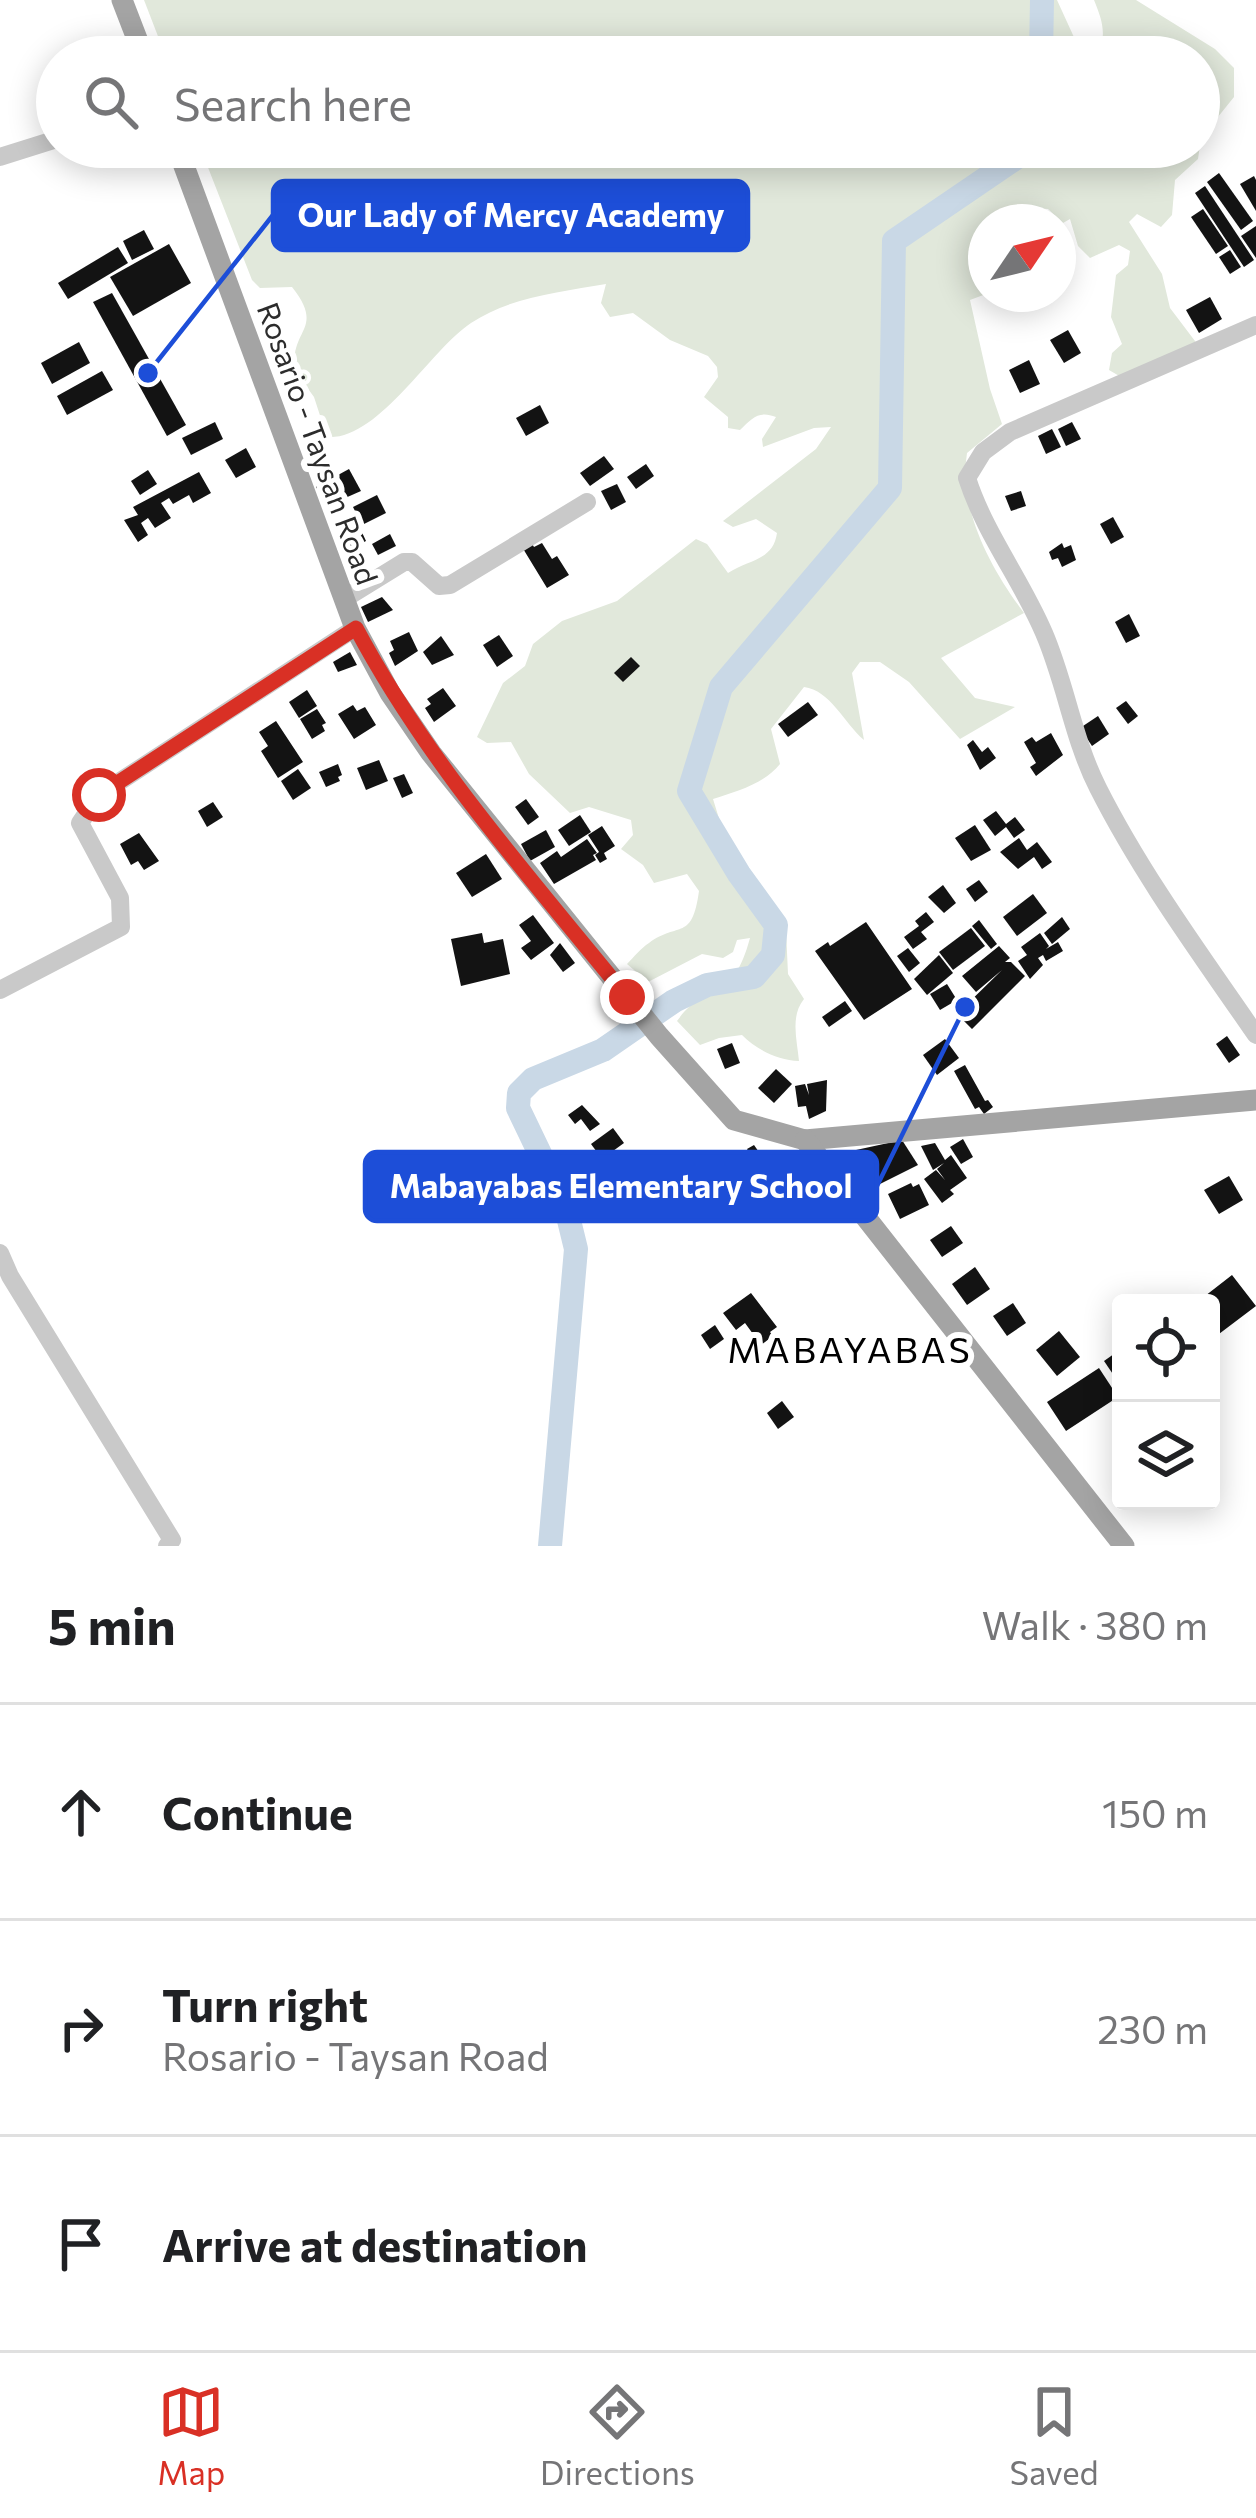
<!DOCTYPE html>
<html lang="en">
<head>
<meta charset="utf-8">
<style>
	:root { --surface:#fff; --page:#f6f6f6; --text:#202124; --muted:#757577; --line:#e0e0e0; --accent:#d93025 }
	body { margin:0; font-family:Commissioner,sans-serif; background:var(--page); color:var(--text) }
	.controls { position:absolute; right:36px; bottom:36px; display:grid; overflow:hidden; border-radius:12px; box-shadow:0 6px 30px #0003 }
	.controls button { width:108px; height:108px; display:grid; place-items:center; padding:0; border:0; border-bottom:3px solid var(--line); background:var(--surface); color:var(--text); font:60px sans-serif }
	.compass { position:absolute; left:968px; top:204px; width:108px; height:108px; border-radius:50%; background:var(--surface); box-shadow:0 6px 30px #0003; rotate:55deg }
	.stop { position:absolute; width:36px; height:36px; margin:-27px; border:9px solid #d93025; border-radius:50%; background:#fff }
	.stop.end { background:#d93025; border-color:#fff; box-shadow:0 3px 12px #0008 }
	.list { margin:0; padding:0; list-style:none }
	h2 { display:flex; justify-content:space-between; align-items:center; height:156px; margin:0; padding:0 48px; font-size:51px }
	h2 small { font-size:39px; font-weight:400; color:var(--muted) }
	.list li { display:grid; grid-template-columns:78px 1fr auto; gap:36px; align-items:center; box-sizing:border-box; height:216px; padding:0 48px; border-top:3px solid var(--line) }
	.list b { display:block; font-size:45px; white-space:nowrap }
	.list p { margin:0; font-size:39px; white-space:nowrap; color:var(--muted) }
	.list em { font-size:39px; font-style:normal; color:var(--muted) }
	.icon { flex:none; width:66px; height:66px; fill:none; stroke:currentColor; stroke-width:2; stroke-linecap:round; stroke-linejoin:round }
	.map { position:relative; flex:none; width:1256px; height:1546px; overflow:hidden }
	.search { position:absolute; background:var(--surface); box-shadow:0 6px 30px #0003; left:36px; right:36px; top:36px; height:132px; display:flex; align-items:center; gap:30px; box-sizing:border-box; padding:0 42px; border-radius:66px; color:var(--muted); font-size:45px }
	.sheet { height:804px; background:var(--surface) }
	nav { display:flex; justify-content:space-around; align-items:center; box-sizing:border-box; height:168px; border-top:3px solid var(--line); background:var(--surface); font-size:33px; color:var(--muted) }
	nav a { display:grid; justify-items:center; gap:6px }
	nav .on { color:var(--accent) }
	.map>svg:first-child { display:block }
	.green { fill:#e1e8db }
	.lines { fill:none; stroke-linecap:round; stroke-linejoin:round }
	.river { stroke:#c9d8e6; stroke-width:24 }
	.building { fill:#131313 }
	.minor { stroke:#c9c9c9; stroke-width:18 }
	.major { stroke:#a4a4a4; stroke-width:21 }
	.route { stroke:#d93025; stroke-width:15 }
	.labels { text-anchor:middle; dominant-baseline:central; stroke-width:12; stroke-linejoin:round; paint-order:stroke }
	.street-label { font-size:30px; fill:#2c2c2c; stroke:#fff }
	.quarter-label { font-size:36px; letter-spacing:3px; fill:#000; stroke:#fff }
	.leader { fill:none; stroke:#1d4ed8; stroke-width:4.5 }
	.callout-dot { fill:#1d4ed8; stroke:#fff; stroke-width:4.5 }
	.callout { fill:#1d4ed8; stroke:#1d4ed8; stroke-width:4.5 }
	.callout-label { font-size:33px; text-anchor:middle; font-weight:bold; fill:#fff }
</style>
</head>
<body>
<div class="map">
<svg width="1256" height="1546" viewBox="0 0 1256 1546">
	<rect width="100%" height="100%" fill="#fff"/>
	<g class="green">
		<polygon points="144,0 1057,0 1083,57 166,57"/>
		<path d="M1094 0H1136L1215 49 1234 68V97L1201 138 1198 159 1175 180 1172 215 1161 227 1137 214 1129 222 1162 274 1170 308 1198 345 1121 377 1109 370 1112 353 1122 344 1111 317 1116 275 1128 265 1130 251 1119 245 1090 258 1078 246 1070 219 1063 223 1048 209 1031 208 1015 222H986V294L970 300 990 389 1002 424 967 453C958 509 991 569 1024 613L941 658 975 698 1015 707 960 739 909 682 880 662H860L852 673 864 740C844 723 830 690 804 687L771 729 780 764C764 784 737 791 713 799L725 838 786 930 788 974 804 999C790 1016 797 1040 799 1061 777 1060 757 1050 742 1035L719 1038 700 1045 677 1021C710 976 732 1005 750 938L737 940 733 952 723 958 702 954 648 982 627 964C634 957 641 948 649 943 679 921 692 942 699 891L687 874 654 883 643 865 621 849 633 835 631 820 589 807 570 813 529 774 511 742 487 743 477 737 503 683 525 666 533 644 562 621 617 601 696 539 707 544 728 573C749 559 773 561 777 533L756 519 733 527 723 521 816 449 831 427 814 428 763 447 762 439 776 417C759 410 752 418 740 430L728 428V417L704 397 718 377 717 367 708 356 670 340 633 313 610 317 601 303 606 284C560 292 510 297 471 323 430 350 378 441 327 437L314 397 295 371C289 328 326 330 292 287L260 288 252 280 200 147H1199V57H1097C1107 35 1103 22 1094 0Z"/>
	</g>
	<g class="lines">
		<g class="river">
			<polyline points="1041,57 1042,0"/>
			<polyline points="550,1546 576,1249 566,1208 518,1108 519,1093 533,1079 603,1050 674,1001 707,985 754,977 773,955 776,925 739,874 689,791 721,687 890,488 894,241 1032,147"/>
		</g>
	</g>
	<g class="building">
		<polygon points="1219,173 1253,221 1241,230 1207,182"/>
		<polygon points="1254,176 1256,180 1256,211 1240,184"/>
		<polygon points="1205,186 1254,260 1244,267 1195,193"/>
		<polygon points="1203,209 1228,246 1216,254 1191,217"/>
		<polygon points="1256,226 1256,258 1241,236"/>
		<polygon points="144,230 154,249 132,260 123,241"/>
		<polygon points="169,244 191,283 133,316 110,277"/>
		<polygon points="118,247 128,263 68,299 58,283"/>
		<polygon points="1230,250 1241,267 1230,274 1219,257"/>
		<polygon points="112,293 186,425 167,436 93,302"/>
		<polygon points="1210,297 1222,319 1199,333 1186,310"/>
		<polygon points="1068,330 1081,353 1064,363 1050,340"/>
		<polygon points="79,342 90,363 52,384 41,363"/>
		<polygon points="1029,360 1040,384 1020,393 1009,370"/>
		<polygon points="102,371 113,390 67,415 57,396"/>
		<polygon points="540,405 549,423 526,436 516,418"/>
		<polygon points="215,422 223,439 191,455 182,438"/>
		<polygon points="1072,422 1081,439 1066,446 1058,429"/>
		<polygon points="1052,429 1061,447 1046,454 1038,436"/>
		<polygon points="246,448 256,467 236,478 225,460"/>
		<polygon points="604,456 614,469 590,486 580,473"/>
		<polygon points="646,464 654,476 636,489 627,477"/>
		<polygon points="349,469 361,491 327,506 316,487"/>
		<polygon points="148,470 157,484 140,495 131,481"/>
		<polygon points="199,472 211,493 193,503 189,495 173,504 169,498 161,503 171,518 155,528 148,518 141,523 148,535 138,542 124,520 138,515 133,507"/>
		<polygon points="617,484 626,502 611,510 601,491"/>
		<polygon points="1021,491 1026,506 1011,511 1005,496"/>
		<polygon points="377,495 386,513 362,525 353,507"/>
		<polygon points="1113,517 1124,537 1111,544 1100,524"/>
		<polygon points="359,526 366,541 344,552 337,537"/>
		<polygon points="390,534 396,546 378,555 372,544"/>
		<polygon points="531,542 534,547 542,543 552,559 557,556 569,575 547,588 522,547"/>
		<polygon points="1062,543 1064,548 1071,545 1076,560 1062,567 1058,558 1052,560 1049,552"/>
		<polygon points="382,597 393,610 368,622 361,607"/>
		<polygon points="1129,614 1140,636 1126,643 1115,622"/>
		<polygon points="409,632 418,651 395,666 389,653 394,650 390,641"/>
		<polygon points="499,635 513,656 497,667 483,645"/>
		<polygon points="441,636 454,655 432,665 423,652"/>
		<polygon points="350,652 357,665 338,672 333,662"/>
		<polygon points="631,657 640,666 623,682 614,673"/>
		<polygon points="443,688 456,706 434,722 425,708 431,704 427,699"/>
		<polygon points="307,690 317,706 299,718 289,702"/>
		<polygon points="1126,701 1138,716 1128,724 1116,708"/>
		<polygon points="808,702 818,715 788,737 778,724"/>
		<polygon points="353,705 357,711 365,707 376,725 354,739 338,714"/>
		<polygon points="317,709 326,723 322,725 325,731 312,739 300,719"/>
		<polygon points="1098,716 1109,734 1092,746 1080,728"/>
		<polygon points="276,721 303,762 278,778 261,751 268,746 259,732"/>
		<polygon points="1051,733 1063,755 1036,776 1030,767 1036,763 1024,742 1032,737 1036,742"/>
		<polygon points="973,740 982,752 988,747 996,758 980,770 967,745"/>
		<polygon points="379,760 388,781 366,790 357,768"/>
		<polygon points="338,764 342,775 338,777 340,781 326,787 319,772"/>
		<polygon points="298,769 311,788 293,800 281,781"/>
		<polygon points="404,774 413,793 402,798 393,778"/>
		<polygon points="526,799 539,817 528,825 515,807"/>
		<polygon points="213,802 223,817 207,827 198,811"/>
		<polygon points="996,811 1006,824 1015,817 1025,830 1014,838 1006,827 995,836 983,820"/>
		<polygon points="580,815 591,832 569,846 558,830"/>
		<polygon points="975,825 991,850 971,861 955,838"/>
		<polygon points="602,826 615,846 604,853 607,859 600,863 595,855 599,852 588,835"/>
		<polygon points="546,830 555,847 530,861 521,844"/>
		<polygon points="139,833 159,861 144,870 138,861 131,865 120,844"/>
		<polygon points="1019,838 1027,850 1037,842 1052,862 1042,869 1034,857 1018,869 1000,852"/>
		<polygon points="587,839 597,853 593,855 596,860 554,884 540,863 557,851 561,857"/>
		<polygon points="486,854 502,879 472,897 456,873"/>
		<polygon points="979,880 988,892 975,902 966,889"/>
		<polygon points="943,885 956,903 944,913 928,897"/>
		<polygon points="1033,894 1047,913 1017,936 1003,917"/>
		<polygon points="926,912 934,922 921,932 927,939 913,949 904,937 919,926 915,921"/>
		<polygon points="533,915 554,943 531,960 521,948 531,941 519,925"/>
		<polygon points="1062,917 1070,929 1052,944 1044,933"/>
		<polygon points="979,920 997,944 991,949 972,926"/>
		<polygon points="866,922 912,989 864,1020 815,951 828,942 830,946"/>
		<polygon points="971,928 985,946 953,970 939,952"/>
		<polygon points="482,933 484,943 503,939 510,974 461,986 451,939"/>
		<polygon points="1040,933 1049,946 1046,949 1058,942 1063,951 1046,961 1043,955 1038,958 1043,965 1030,979 1018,961 1027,955 1021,947"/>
		<polygon points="560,943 575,963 563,972 550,955"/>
		<polygon points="999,946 1010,958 1005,962 1011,962 1025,976 972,1029 957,1014 1002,970 976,992 962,976"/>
		<polygon points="908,948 920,963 909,972 897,956"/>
		<polygon points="939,955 953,973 927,995 914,979"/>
		<polygon points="947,984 957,1000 940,1010 930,994"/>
		<polygon points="845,1001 852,1011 829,1027 822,1017"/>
		<polygon points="1227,1036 1240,1055 1229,1063 1216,1044"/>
		<polygon points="945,1039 959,1058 937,1075 923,1055"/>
		<polygon points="732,1043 740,1063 725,1069 717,1049"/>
		<polygon points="965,1065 985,1101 988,1100 993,1107 984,1114 979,1107 975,1109 954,1071"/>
		<polygon points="776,1069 792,1084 774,1103 758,1088"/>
		<polygon points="827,1080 826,1111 809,1119 806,1106 798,1107 795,1086 805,1084 809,1095 807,1084"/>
		<polygon points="582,1105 600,1124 590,1131 581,1119 575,1124 568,1115"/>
		<polygon points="613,1128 624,1143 602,1159 591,1144"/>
		<polygon points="963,1139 973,1157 961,1164 950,1147"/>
		<polygon points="902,1140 918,1165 874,1187 856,1150"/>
		<polygon points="935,1143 945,1160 951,1155 967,1178 950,1190 954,1194 942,1203 924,1179 936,1170 945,1180 937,1169 944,1163 933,1170 921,1146"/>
		<polygon points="754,1145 761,1155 766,1152 779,1171 791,1163 809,1190 781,1209 747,1149"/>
		<polygon points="1229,1176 1243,1200 1219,1214 1204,1190"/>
		<polygon points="911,1183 913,1187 919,1184 929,1205 900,1219 888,1194"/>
		<polygon points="951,1226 963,1243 942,1257 930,1240"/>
		<polygon points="975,1267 990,1289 967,1305 952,1284"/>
		<polygon points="1232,1275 1256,1306 1211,1340 1211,1303 1196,1303"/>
		<polygon points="751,1293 777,1327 770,1332 773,1336 761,1345 745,1323 736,1330 723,1313"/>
		<polygon points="1013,1303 1026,1323 1007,1336 993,1316"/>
		<polygon points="715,1325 724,1339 710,1349 701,1335"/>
		<polygon points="1059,1331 1080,1357 1057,1376 1036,1350"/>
		<polygon points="1121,1349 1121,1386 1104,1361"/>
		<polygon points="1099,1368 1118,1397 1066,1431 1047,1402"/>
		<polygon points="782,1401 794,1417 778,1429 767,1413"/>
	</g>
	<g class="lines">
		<g class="minor">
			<polyline points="0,157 57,139"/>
			<path d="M1256 325 1010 432 983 452 967 478C985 534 1021 579 1044 633 1066 684 1073 739 1098 788 1142 875 1201 955 1256 1035"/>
			<polyline points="344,599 404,562 412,562 439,586 450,585 587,502"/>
			<polyline points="0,990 121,927 120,898 80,823 99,795 355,628"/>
			<polyline points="0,1253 10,1276 172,1540 167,1546"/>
		</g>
		<g class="major">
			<polyline points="122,0 144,57"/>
			<polyline points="177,147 355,628 390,693 431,753 659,1036 734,1120 805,1140 1256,1100"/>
			<polyline points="805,1140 1124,1546"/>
		</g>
	</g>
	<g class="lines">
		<path class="route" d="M99 795 356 628C428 764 531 878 627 997"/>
	</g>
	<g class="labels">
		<g class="street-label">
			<text transform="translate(319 443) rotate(70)">Rosario - Taysan Road</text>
		</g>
		<g class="quarter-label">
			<text x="850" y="1348">MABAYABAS</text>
		</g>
	</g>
	<path class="leader" d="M148 373L273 215M965 1007L877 1186"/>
	<g class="callout-dot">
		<circle cx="148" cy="373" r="12"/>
		<circle cx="965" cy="1007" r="12"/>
	</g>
	<g class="callout">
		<rect x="273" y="181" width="475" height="69" rx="12"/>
		<rect x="365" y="1152" width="512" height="69" rx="12"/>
	</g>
	<g class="callout-label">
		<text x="511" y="227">Our Lady of Mercy Academy</text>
		<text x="621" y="1198">Mabayabas Elementary School</text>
	</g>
</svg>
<div class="controls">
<button><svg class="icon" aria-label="locate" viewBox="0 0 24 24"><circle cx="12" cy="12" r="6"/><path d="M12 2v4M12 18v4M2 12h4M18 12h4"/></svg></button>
<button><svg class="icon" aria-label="layers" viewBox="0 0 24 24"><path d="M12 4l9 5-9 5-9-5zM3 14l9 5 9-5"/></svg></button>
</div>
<svg class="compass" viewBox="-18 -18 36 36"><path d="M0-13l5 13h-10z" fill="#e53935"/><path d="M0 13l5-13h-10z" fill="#757577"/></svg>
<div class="stop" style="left:99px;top:795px"></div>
<div class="stop end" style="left:627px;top:997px"></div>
<div class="search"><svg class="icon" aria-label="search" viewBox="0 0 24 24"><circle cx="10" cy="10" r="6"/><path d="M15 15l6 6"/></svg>Search here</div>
</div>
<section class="sheet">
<h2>5 min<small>Walk · 380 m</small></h2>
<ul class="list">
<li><svg class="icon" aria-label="ahead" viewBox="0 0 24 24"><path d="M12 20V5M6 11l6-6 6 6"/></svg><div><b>Continue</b></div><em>150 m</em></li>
<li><svg class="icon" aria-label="right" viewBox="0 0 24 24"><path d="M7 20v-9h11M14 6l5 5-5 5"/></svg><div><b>Turn right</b><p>Rosario - Taysan Road</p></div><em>230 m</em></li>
<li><svg class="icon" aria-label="arrive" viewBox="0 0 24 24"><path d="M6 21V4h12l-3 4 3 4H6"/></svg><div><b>Arrive at destination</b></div></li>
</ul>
</section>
<nav>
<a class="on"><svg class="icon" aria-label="map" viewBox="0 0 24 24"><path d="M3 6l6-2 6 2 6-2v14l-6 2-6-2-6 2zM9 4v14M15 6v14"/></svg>Map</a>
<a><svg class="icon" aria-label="directions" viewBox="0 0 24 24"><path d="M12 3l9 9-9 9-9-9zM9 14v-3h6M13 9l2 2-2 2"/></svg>Directions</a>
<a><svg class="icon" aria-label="saved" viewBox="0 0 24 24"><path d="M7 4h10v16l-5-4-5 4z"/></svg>Saved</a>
</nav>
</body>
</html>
